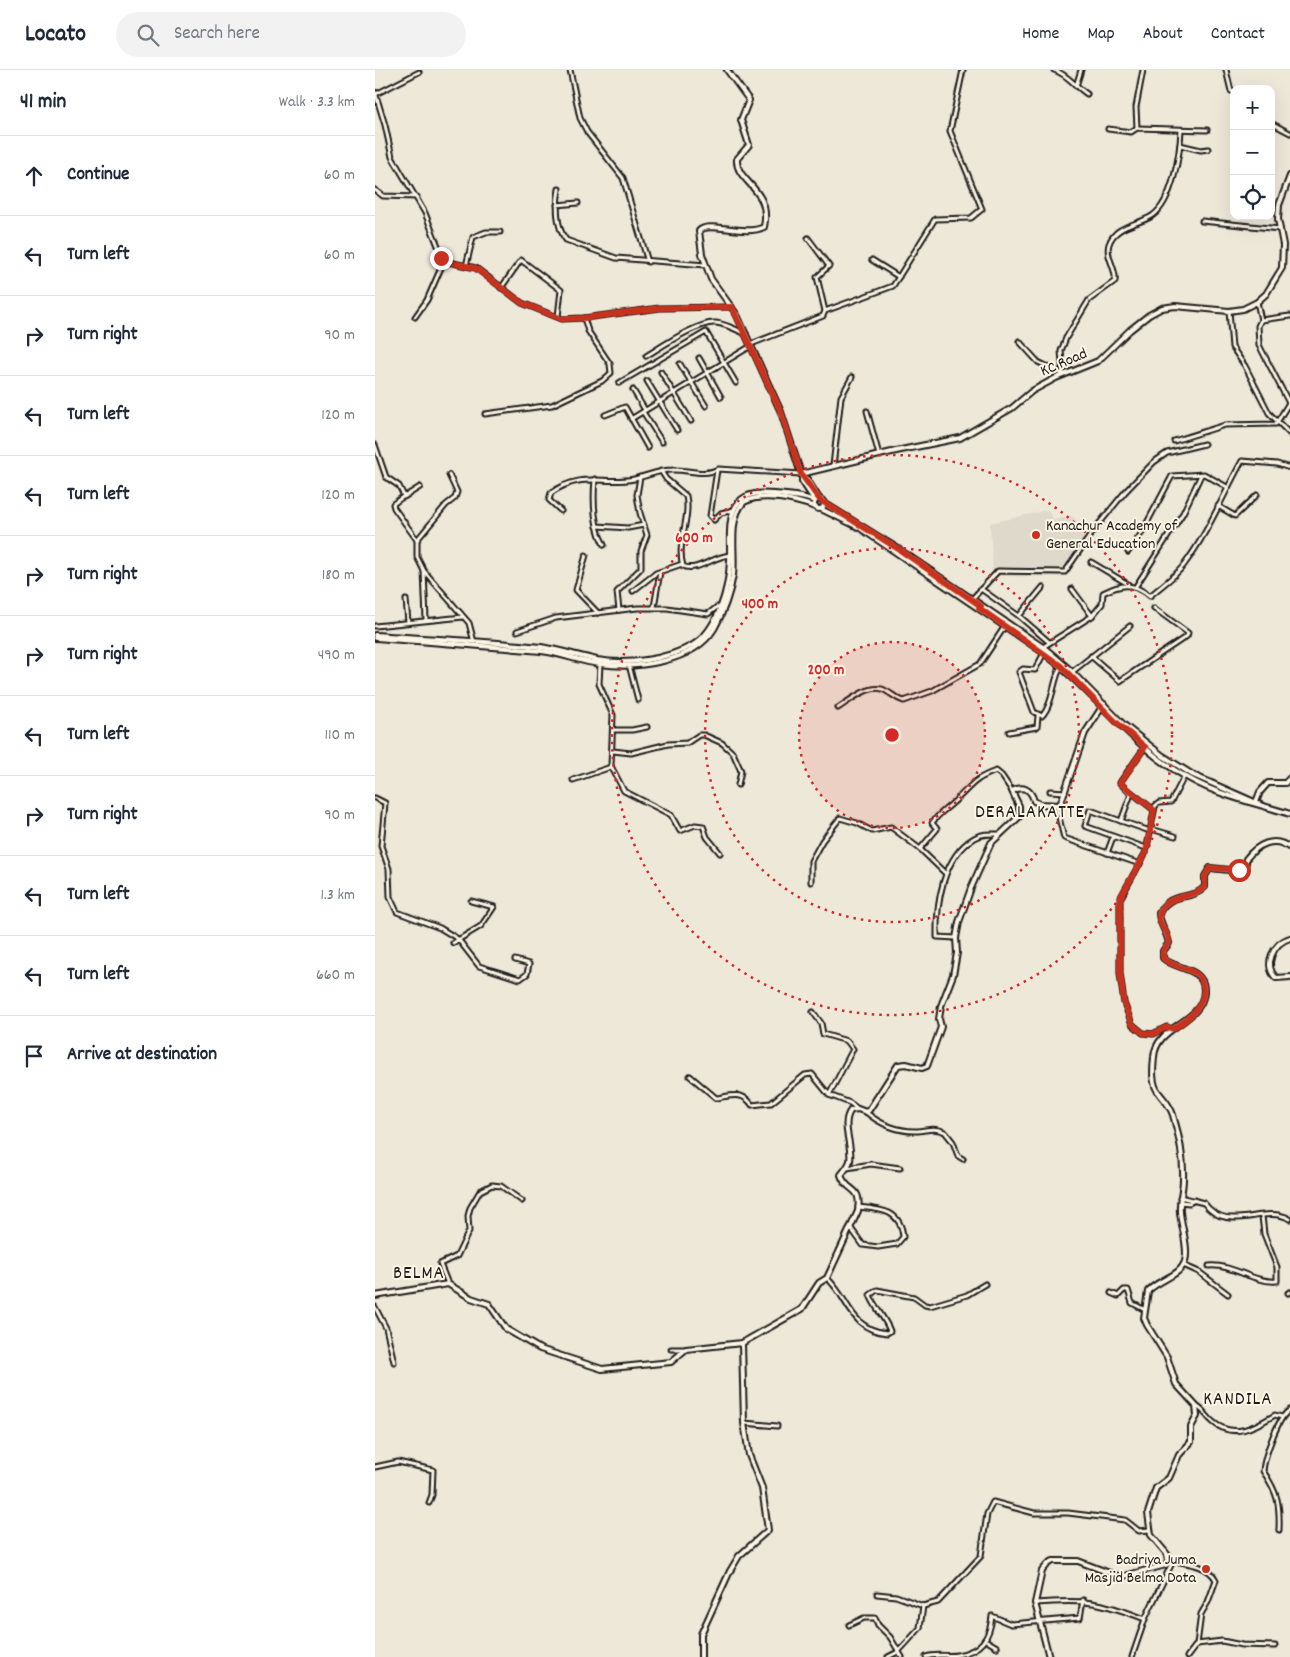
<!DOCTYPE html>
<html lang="en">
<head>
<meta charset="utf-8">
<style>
	:root { --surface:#fff; --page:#f2f2f3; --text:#1f2937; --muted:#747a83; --line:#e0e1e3 }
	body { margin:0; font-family:Dekko,sans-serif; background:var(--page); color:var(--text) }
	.controls { position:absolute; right:15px; top:15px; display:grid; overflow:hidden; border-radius:10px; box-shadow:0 5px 20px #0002 }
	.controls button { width:45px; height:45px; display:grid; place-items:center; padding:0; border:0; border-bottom:1px solid var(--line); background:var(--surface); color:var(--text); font:25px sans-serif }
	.stop { position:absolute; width:15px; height:15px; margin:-11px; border:4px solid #c8321e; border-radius:50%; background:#fff }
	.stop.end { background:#c8321e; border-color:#fff; box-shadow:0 1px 5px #0008 }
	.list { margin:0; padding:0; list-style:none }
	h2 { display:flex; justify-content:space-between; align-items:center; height:65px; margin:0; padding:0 20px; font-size:21px }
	h2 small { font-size:16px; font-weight:400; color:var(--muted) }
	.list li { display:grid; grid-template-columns:32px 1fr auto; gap:15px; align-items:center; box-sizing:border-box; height:80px; padding:0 20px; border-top:1px solid var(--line) }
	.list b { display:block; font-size:19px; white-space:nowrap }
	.list em { font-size:16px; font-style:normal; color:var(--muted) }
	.icon { flex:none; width:28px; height:28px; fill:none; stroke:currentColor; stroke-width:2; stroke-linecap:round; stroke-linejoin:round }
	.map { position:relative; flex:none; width:915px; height:1587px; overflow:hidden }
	header { display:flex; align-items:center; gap:30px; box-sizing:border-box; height:70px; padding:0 25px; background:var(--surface); border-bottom:1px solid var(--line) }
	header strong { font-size:24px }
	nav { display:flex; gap:28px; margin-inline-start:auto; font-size:18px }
	.search { width:350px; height:45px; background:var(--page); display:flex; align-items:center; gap:12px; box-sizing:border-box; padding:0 18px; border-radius:28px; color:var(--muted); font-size:19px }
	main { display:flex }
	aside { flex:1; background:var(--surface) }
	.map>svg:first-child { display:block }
	.built { fill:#ded9cb }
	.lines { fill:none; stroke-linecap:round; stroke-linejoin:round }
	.minor-casing { stroke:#1c1c1c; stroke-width:7 }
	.tertiary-casing { stroke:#1c1c1c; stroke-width:8 }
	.secondary-casing { stroke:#1c1c1c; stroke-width:8 }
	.minor { stroke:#fcf5e5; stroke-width:3 }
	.tertiary { stroke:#fcf5e5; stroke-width:4 }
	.secondary { stroke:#fcf5e5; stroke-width:4 }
	.route { stroke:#c8321e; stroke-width:6 }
	.ring { fill:none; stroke:#d62828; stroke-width:2.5; stroke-dasharray:2.5 5 }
	.poi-dot { fill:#c8321e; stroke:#fcf5e5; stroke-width:2 }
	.labels { text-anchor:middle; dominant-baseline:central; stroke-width:4; stroke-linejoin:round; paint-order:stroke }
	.street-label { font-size:16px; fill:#1c1c1c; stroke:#fcf5e5 }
	.poi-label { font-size:16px; fill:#1c1c1c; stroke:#fcf5e5; text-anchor:start }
	.quarter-label { font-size:19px; letter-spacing:1px; fill:#1c1c1c; stroke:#fcf5e5 }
	.centre { fill:#d62828; stroke:#fcf5e5; stroke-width:2.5 }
	.ring-label { font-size:15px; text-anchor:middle; font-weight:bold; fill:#d62828; stroke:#fcf5e5; stroke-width:4; stroke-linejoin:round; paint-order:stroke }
</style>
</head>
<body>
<header>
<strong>Locato</strong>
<div class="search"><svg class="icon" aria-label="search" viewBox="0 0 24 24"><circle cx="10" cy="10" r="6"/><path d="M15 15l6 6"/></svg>Search here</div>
<nav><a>Home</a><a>Map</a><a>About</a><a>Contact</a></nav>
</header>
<main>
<aside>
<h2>41 min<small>Walk · 3.3 km</small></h2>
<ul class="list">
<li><svg class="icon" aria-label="ahead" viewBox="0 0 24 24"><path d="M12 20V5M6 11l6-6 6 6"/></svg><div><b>Continue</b></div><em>60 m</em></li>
<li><svg class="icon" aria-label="left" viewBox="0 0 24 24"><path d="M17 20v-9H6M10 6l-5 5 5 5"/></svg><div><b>Turn left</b></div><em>60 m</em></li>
<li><svg class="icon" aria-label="right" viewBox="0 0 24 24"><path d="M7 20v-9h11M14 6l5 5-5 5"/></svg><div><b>Turn right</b></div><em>90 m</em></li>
<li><svg class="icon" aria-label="left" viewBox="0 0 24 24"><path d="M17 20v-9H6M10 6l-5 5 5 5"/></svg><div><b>Turn left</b></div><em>120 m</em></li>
<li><svg class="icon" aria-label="left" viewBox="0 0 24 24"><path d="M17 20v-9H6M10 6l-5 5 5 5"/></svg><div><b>Turn left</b></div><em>120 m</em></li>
<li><svg class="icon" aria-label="right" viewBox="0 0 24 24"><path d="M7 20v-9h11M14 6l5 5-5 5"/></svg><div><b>Turn right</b></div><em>180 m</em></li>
<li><svg class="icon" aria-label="right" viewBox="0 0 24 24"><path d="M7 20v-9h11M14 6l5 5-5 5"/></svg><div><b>Turn right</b></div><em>490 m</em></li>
<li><svg class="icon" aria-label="left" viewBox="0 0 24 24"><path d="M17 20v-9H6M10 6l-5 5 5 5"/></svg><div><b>Turn left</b></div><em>110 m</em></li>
<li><svg class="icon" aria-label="right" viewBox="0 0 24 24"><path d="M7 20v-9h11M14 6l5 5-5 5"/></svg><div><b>Turn right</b></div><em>90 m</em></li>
<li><svg class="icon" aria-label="left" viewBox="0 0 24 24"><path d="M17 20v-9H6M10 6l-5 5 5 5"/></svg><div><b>Turn left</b></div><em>1.3 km</em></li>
<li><svg class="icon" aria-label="left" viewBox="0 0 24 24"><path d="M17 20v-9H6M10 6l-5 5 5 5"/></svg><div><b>Turn left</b></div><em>660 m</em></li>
<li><svg class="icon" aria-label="arrive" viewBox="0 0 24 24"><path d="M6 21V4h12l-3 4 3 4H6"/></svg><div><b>Arrive at destination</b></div></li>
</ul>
</aside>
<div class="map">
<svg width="915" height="1587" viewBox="0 0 915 1587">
	<rect width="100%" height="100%" fill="#eee8d9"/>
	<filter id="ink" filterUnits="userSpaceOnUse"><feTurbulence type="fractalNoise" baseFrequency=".02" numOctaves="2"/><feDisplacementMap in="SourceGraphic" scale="10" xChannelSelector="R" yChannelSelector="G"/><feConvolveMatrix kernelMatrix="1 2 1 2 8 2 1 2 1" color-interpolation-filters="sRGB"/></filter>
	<g filter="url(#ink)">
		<polygon class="built" points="673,440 678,449 697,446 704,453 710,476 687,507 618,506 615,453"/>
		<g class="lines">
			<g class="minor-casing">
				<g id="minor">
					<polyline points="195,0 205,48 212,62 248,108 273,192"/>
					<path d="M679 0C692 4 700 16 712 24"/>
					<polyline points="851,0 856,21 859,22"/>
					<polyline points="701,16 706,0"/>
					<polyline points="0,22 10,55 17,87 50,143 69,191 101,198 147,233 187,249 209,248 285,238 357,237"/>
					<polyline points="1,24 44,2"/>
					<polyline points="896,53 915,63"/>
					<polyline points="762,58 761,37 768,0"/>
					<polyline points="733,59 756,62 762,58 832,60"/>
					<polyline points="805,75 826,80 833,79"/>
					<path d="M184 119C181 135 181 157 191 170L241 188 331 195"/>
					<polyline points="0,120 8,126 42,127"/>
					<polyline points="182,135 203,133"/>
					<polyline points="827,151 905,159"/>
					<polyline points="433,168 454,196 442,207 450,241"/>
					<polyline points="497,190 524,207"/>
					<polyline points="91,196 98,167 111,162 125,162"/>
					<polyline points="126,218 146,190 186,220 183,247"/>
					<polyline points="882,232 886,250 883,256 884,275 914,333"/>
					<polyline points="854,241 857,277 870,296 894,343 915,364"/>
					<polyline points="40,247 52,230 69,191"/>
					<polyline points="886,250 915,246"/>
					<path d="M644 271 663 292 688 304 686 281 691 268 714 230 740 211C742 199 730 187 734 174 740 155 763 155 777 146 798 132 805 83 806 60"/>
					<polyline points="376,274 448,246 450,241 518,216 560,149 596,148 607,139 575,61 588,0"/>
					<path d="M271 286C286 277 324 251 341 253 351 254 362 260 371 264"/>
					<polyline points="324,288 346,327"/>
					<polyline points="305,294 331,336"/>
					<polyline points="286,302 316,351"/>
					<polyline points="272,311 302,360"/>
					<polyline points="244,313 331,262 361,313"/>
					<polyline points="258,320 270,340"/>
					<polyline points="492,341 504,385"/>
					<polyline points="268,342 287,372"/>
					<polyline points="110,344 177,335 227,311 236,303 235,294 213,261 209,248"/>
					<polyline points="230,345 250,337 273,378"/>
					<polyline points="256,349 376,276"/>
					<polyline points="799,371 850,355 901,354 915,331"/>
					<polyline points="0,375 11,407 24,416 29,426 18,434 19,438 42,470"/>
					<polyline points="458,396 466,327 477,307"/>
					<polyline points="342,400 335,446 339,450 346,443 359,440"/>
					<path d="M286 401 291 409 311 426C316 449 301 473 308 496 321 503 340 485 356 485"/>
					<polyline points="74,405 82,422 80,428 71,435 42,470 42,487 49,501 94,553 99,572"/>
					<path d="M220 409C218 431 218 455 229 475"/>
					<polyline points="29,427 45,417"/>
					<polyline points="843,436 860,446 882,425"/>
					<path d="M186 441 174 430 176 423C207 401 228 415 259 409 272 406 284 400 297 400 313 399 328 407 343 399L426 404"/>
					<polyline points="222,456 253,458 269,455"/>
					<polyline points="753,482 766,464 797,406 829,404 852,417"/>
					<polyline points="211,485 201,520 223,543"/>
					<polyline points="716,492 753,514"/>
					<polyline points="49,501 51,550"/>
					<polyline points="761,516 808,443 826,405"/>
					<polyline points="606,519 644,546 668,517"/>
					<polyline points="697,519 717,546"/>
					<polyline points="258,521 281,503 307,494"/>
					<polyline points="597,529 623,501 690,502 719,460 750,422 779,392 792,383 829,374"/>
					<polyline points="31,530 33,552"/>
					<polyline points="279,537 285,502"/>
					<polyline points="244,540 242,522 266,498 266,481 272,465 265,443 262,425 265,407"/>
					<polyline points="644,546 674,572"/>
					<polyline points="0,556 88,547"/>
					<polyline points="142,561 181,548 262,538 292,538 333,544 342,537 347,538"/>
					<path d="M668 577 717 546 727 534 728 523C746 514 758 512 775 526 786 516 800 507 809 495 833 463 848 425 867 391L902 394 915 398"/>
					<path d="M669 583 660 600 648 599 644 602 659 642 667 646C678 634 678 611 686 596"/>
					<polyline points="716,586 745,611 812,566 813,563 779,538"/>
					<polyline points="225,594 224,614 238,645 236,696 249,721 296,745 305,761 320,755 328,756 332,767 345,783"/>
					<polyline points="254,595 263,630"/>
					<polyline points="697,602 755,556"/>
					<path d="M463 638C474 631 493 615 507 619 515 622 521 629 529 631L557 621 605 594 630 556"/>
					<polyline points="238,660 257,660 272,657"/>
					<polyline points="634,662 662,657 663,646"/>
					<polyline points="770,677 746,711 745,713 756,724 746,751 715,740 710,756 771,778"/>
					<polyline points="238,681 256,683 293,674 312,673 324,665 329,665 347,673 358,683 366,701 363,715"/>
					<polyline points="198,710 236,697"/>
					<polyline points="675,721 690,722"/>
					<polyline points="756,722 779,740"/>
					<polyline points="0,728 10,733 6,776 14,799 15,827 22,842 65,858 83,869 104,896 145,909 152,904 154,894 140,890"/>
					<polyline points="681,735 689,768 765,794"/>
					<polyline points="746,751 775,761"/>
					<polyline points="776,759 800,766"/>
					<path d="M545 779 562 759 557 753C564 743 573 738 582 729 598 714 599 709 621 701L627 706 637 721"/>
					<polyline points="732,783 738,767"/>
					<polyline points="436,812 436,791 447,771 465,748 482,753 497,761 516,757 545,779 570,803"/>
					<path d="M581 868 562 867C561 834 568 786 599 768 607 763 617 764 626 764"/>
					<polyline points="78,873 106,856 119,837 96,831"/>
					<polyline points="438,942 446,953 448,964 472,971 478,979 454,1025"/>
					<polyline points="797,959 792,957 778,964 768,963 757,954 749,933 745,903 745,829 771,782 780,736 784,733 796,732 810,705"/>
					<path d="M315 1006 341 1028C356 1026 368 1021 377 1035L396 1033 430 1005 437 1004 454 1025 475 1033 483 1039"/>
					<path d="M491 1042C504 1054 524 1062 543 1061 552 1060 561 1057 570 1062L578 1072 583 1086 588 1089"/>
					<polyline points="472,1098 496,1094 525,1098"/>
					<path d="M805 1127 829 1133C852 1165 887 1134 915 1149"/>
					<polyline points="805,1132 814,1133 820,1130"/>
					<path d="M475 1157 488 1175 503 1177 522 1174 528 1167C526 1140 506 1139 483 1137"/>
					<polyline points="808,1195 824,1202 853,1224"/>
					<path d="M834 1196C859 1194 877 1213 902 1211V1197L889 1164 887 1146"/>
					<path d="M452 1208C475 1229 474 1259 512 1263L515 1261C510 1248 500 1238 495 1225L502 1220 539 1227 550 1235 555 1236 592 1225 610 1214"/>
					<polyline points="73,1214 65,1194 82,1186 94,1161 93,1146 95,1138 105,1121 117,1115 126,1116 147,1131"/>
					<polyline points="736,1223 743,1226 749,1220 753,1220 757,1233 770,1240"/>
					<polyline points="913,1223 915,1222"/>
					<polyline points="0,1237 11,1258 19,1292"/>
					<polyline points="296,1279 311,1279"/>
					<path d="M821 1336C829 1340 832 1347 838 1352 859 1370 881 1356 900 1345L907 1347"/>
					<polyline points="369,1353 402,1356"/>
					<polyline points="0,1397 23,1392 58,1400 57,1425 54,1433"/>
					<path d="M904 1460C905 1434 903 1423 888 1401 889 1388 903 1346 915 1340"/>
					<path d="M793 1490C810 1493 833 1494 841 1510L833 1532 826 1544 822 1574 812 1587"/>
					<polyline points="502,1524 521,1526 548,1536 563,1532 606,1486 612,1444 618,1432 659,1443 693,1443 750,1450 764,1461 774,1460"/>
					<path d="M660 1533C708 1529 724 1531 770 1549"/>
					<polyline points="474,1555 489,1548 500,1548 503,1555 515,1567 527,1587"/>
					<polyline points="612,1571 622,1577"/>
					<polyline points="822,1574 847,1571 867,1575 900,1576"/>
					<polyline points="513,1587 523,1582 545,1558 548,1536"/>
					<path d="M551 1587C562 1583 572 1587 582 1585 606 1581 615 1568 617 1546L636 1554 705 1548 708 1530"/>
					<polyline points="757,1587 770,1549 798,1491"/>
				</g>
			</g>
			<g class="tertiary-casing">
				<g id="tertiary">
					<polyline points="0,1226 73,1214 96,1228 114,1234 131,1259 165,1279 227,1299 296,1292 311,1279 367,1273"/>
					<path d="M326 1587V1564L355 1501 364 1486 393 1460 387 1418 374 1385 369 1353 367 1273 427 1239 444 1213 452 1208 483 1141C487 1114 472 1124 466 1105 469 1101 473 1097 475 1091 478 1075 465 1054 476 1040L483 1039 491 1042 494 1040 523 995 531 994 547 998 552 996 566 957 564 949 566 936 578 905 582 883 581 868 584 852 596 818 616 773 644 747V736L637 721C648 715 656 719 659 731L665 734 685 735 710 663 729 634"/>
				</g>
			</g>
			<g class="secondary-casing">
				<g id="secondary">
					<path d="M352 0 374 30 366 50 374 75 362 89C360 112 397 118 389 157 369 167 333 150 324 161L327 184 336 209 362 245 371 265 406 342 427 407"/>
					<polyline points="426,404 521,381 585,368 637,338 657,321 681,308 723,291 755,260 774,245 787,238 800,236 854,241 868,239 882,232 891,224 907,198 908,175 903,149 904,135 915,106"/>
					<circle cx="444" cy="434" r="5"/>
					<polyline points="440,431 427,411 427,407 432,409 445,430"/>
					<polyline points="449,433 525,480 672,580 693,598 748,654 788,686 818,705 884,734"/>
					<path d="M446 439 485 458 669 583C720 622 757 678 815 709 847 727 881 733 915 744"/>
					<path d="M0 565C55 569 111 571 166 577 185 580 203 586 222 590 252 595 291 590 318 575 343 560 354 518 355 491 356 474 351 446 364 432 372 422 387 423 399 424 413 425 427 426 440 431"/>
					<path d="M0 568C55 572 111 576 166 581 186 583 205 592 225 594 261 599 318 593 339 559 348 543 355 523 358 505 361 483 352 450 369 432 388 422 420 430 440 437"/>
					<polyline points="881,732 885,722 893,713 910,713 915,708"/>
					<path d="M915 868C898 873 888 895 901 908L915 907"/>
					<path d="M674 1587 660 1533 667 1501 673 1494 678 1491H703L745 1507 791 1495 793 1492 792 1484 776 1465 773 1443 781 1418 794 1408 804 1385 816 1372V1357L822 1346 821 1336 801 1314 792 1287 772 1255 769 1248 773 1221C784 1209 806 1206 810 1191 814 1179 806 1155 805 1142 804 1131 808 1120 808 1109 809 1088 804 1065 798 1045 795 1035 790 1031 784 1023 776 1014 778 998 779 987 781 955 828 953 829 921 830 897 800 900 788 888V881L794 873C792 862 784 853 784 843 796 820 815 832 830 817V806L835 798 864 801 871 793V789C882 775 899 765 915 778"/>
				</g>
			</g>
			<use href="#minor" class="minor"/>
			<use href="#tertiary" class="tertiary"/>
			<use href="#secondary" class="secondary"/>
		</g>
	</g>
	<g class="lines" filter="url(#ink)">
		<path class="route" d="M66 188 69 191 100 198 147 233 187 249 209 248 285 238 357 237 406 342 426 404 445 430 525 480 606 536 604 538 686 596 741 652 770 677 745 713 779 740 771 782 745 828V903L749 933 757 954 768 963 778 964 792 957 798 959C813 950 835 932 827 912 825 907 822 903 816 901 806 896 796 896 788 888V881L794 873 793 866 784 850C784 822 816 831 830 817V806L835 798 864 800"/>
	</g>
	<circle cx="517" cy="665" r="93" fill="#d62828" fill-opacity=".12"/>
	<g class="ring">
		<circle cx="517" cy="665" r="93"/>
		<circle cx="517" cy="665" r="187"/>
		<circle cx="517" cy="665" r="280"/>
	</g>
	<g class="poi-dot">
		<circle cx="661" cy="465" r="5"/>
		<circle cx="831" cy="1499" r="5"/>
	</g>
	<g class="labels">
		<g class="street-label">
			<text transform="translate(689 293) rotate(-23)">KC Road</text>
		</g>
		<g class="poi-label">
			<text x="671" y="456">Kanachur Academy of<tspan x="671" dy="18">General Education</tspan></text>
			<text x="821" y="1490" text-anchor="end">Badriya Juma<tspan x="821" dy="18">Masjid Belma Dota</tspan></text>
		</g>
		<g class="quarter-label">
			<text x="655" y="743">DERALAKATTE</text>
			<text x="44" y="1204">BELMA</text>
			<text x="863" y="1330">KANDILA</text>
		</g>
	</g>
	<circle cx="517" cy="665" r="8" class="centre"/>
	<g class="ring-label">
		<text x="319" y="472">600 m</text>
		<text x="385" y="538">400 m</text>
		<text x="451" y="604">200 m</text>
	</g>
</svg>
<div class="controls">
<button>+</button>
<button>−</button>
<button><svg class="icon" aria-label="locate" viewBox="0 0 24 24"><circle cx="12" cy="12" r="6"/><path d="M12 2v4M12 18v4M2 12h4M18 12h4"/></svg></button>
</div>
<div class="stop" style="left:864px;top:800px"></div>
<div class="stop end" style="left:66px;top:188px"></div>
</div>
</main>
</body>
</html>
